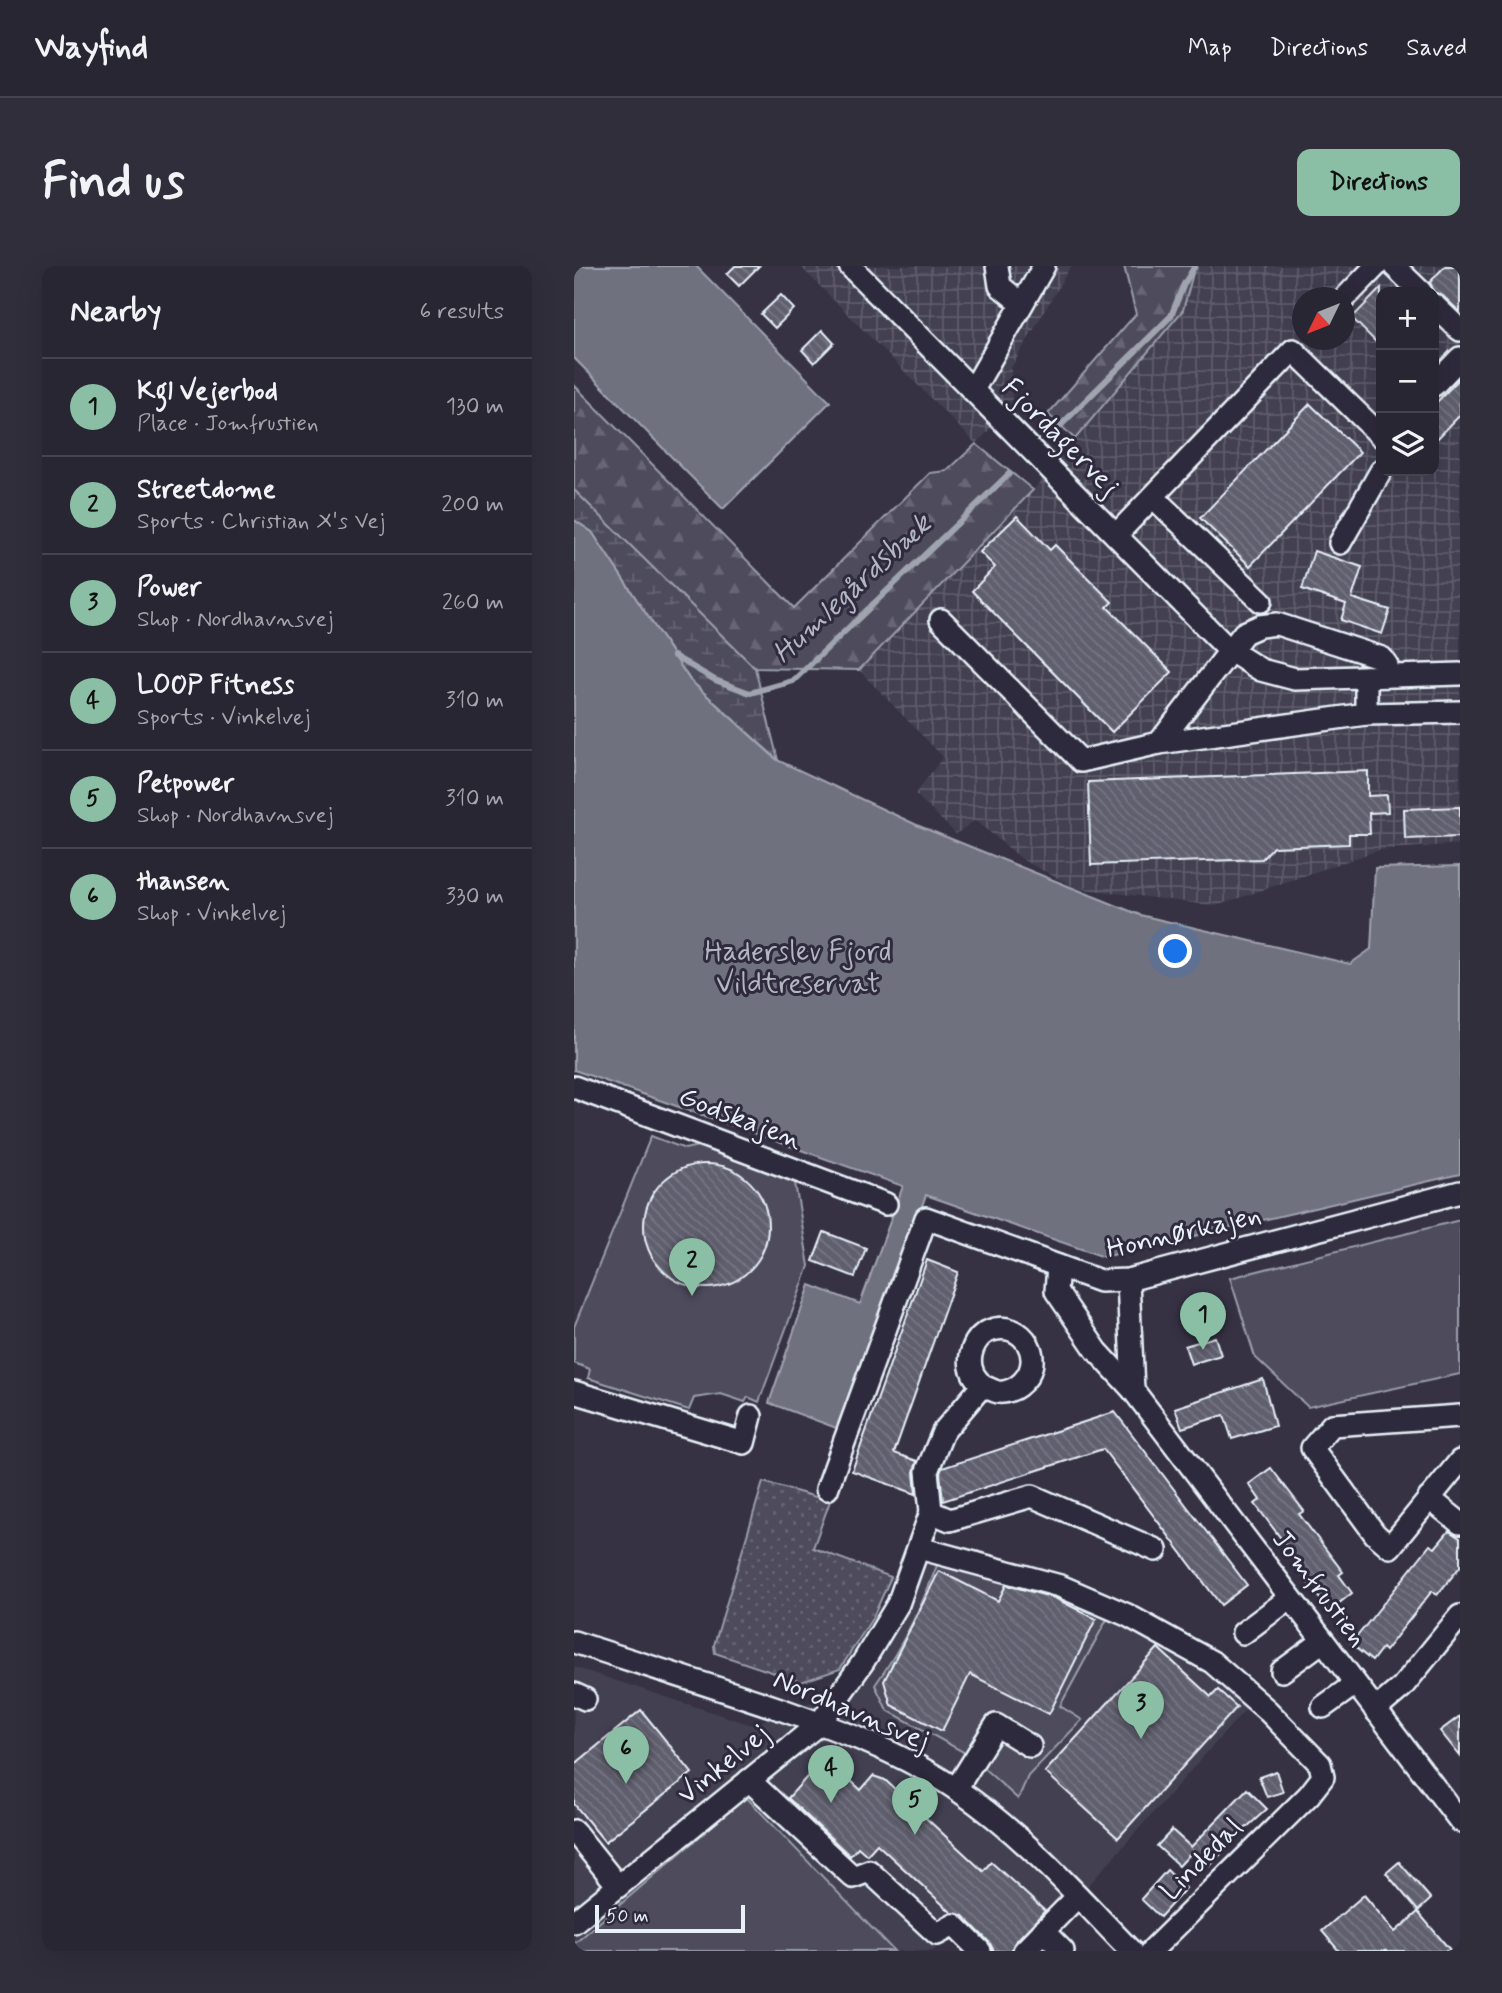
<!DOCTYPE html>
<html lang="en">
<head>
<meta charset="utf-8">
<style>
	:root { --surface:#282633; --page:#302e3b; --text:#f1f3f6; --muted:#a5a5ac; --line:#44434e; --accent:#8abfa5 }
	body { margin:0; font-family:Mynerve,sans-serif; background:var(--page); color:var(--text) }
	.controls { position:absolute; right:21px; top:21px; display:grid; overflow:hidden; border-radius:14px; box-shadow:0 7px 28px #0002 }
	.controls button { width:63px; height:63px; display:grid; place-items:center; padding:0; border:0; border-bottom:2px solid var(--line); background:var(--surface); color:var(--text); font:35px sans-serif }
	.compass { position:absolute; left:718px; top:21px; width:63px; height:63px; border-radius:50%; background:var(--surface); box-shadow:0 7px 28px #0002; rotate:227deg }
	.scale { position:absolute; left:21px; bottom:18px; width:150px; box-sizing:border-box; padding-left:7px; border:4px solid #e8f1f8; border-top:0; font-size:19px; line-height:24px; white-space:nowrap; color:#e8f1f8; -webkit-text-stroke:5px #2f2a3d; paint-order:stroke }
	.you { position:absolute; left:602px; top:686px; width:24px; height:24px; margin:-18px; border:5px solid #fff; border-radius:50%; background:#1a73e8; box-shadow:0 0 0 10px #1a73e833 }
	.badge { display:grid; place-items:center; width:46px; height:46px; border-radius:50%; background:var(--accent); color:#111; font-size:23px; font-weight:700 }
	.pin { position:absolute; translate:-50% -58px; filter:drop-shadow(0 2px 4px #0008) }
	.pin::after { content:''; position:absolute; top:37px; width:24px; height:21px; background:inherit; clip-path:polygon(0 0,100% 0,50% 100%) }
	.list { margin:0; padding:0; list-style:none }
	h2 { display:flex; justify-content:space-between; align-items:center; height:91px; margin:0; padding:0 28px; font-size:30px }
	h2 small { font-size:23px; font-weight:400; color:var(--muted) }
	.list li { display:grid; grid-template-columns:46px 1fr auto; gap:21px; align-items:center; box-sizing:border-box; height:98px; padding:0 28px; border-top:2px solid var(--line) }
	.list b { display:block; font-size:26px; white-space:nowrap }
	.list p { margin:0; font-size:23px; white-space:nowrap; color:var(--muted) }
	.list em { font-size:23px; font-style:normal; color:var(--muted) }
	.icon { flex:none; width:38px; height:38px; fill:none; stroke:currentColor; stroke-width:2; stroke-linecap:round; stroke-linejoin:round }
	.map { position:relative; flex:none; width:886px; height:1685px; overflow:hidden; border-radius:14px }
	header { display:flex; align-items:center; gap:42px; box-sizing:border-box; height:98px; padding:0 35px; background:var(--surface); border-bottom:2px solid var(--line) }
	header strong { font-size:33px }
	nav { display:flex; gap:38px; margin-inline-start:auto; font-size:24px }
	.intro { display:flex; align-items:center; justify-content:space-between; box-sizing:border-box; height:168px; padding:0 42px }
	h1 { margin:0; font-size:49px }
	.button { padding:18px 32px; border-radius:14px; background:var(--accent); color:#111; font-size:24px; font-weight:700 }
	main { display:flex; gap:42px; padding:0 42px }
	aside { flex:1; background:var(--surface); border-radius:14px; box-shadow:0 7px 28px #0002 }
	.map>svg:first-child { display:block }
	.built { fill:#433f51 }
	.industrial { fill:url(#industrial-grid); fill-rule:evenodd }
	.green { fill:#4d4b5c; stroke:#9a9eaa; stroke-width:2 }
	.forest { fill:url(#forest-firs); stroke:#9a9eaa; stroke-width:2 }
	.wetland { fill:url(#wetland-marsh); stroke:#9a9eaa; stroke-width:2 }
	.park { fill:url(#park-dots); stroke:#9a9eaa; stroke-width:2 }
	.water { fill:#70717f; stroke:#a0a4af; stroke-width:2 }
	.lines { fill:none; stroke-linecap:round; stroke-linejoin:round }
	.stream { stroke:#a0a4af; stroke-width:6 }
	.building { fill:url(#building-back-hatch); stroke:#e8f1f8; stroke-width:2 }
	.minor-casing { stroke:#e8f1f8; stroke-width:26 }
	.minor { stroke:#2f2a3d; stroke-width:21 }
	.labels { text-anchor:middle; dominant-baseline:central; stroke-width:6; stroke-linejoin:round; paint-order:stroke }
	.street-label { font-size:28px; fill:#e8f1f8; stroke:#2f2a3d }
	.park-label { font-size:28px; fill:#b2b7c1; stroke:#2f2a3d }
	.water-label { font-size:30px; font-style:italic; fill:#b2b7c2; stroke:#2f2a3d }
</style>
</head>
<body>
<header>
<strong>Wayfind</strong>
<nav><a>Map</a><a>Directions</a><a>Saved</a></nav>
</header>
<div class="intro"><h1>Find us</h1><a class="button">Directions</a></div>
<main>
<aside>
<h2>Nearby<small>6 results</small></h2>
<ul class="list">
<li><span class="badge">1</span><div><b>Kgl Vejerbod</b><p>Place · Jomfrustien</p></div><em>130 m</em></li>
<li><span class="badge">2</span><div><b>Streetdome</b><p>Sports · Christian X's Vej</p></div><em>200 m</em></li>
<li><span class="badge">3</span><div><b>Power</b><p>Shop · Nordhavnsvej</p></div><em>260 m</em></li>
<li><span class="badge">4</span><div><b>LOOP Fitness</b><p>Sports · Vinkelvej</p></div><em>310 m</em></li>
<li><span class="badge">5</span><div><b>Petpower</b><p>Shop · Nordhavnsvej</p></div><em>310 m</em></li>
<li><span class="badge">6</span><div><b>thansen</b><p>Shop · Vinkelvej</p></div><em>330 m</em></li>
</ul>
</aside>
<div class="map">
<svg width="886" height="1685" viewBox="0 0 886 1685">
	<defs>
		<pattern id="industrial-grid" width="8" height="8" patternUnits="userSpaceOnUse" patternTransform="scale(1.75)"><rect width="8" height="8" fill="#433f51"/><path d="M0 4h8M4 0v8" fill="none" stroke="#5e5b6b"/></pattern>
		<pattern id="forest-firs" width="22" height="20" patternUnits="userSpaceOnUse" patternTransform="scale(1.75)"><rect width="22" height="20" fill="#4d4b5c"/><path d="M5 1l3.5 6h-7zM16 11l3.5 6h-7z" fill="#676574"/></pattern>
		<pattern id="wetland-marsh" width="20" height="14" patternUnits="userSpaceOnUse" patternTransform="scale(1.75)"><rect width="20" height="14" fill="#4d4b5c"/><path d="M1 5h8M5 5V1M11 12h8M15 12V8" fill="none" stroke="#676574"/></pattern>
		<pattern id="park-dots" width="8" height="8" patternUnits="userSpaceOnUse" patternTransform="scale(1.75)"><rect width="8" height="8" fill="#4d4b5c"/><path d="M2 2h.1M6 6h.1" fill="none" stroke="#676574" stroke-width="1.8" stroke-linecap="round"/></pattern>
		<pattern id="building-back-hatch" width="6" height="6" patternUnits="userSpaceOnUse" patternTransform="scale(1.75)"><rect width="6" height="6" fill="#605e6e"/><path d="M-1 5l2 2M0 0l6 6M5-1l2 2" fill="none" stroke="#777683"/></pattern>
	</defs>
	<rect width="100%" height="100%" fill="#363244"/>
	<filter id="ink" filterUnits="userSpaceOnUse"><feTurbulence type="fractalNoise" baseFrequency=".0143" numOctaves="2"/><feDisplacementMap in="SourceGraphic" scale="14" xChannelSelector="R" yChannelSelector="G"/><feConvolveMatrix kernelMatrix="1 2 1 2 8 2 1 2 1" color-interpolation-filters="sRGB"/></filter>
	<g filter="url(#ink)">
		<polygon class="built" points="360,1274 468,1300 567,1347 677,1437 456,1685 392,1685 376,1669 359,1685 320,1685 172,1531 0,1678 0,1401 178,1459 235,1437 258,1423"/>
		<g class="industrial">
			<polygon points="226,0 497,0 437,102 438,140 402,178"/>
			<path d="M621 0H886V578L805 584 642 640 502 622 449 594 401 554 382 568 341 528 369 491 285 404 459 224 609 44ZM807 26H860V205H807ZM729 32H771V74H729Z"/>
		</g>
		<g class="green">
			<polygon points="77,870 111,883 124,880 221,917 235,1000 185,1136 174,1131 171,1136 147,1128 120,1132 115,1144 14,1112 16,1103 0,1097 0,1061"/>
			<polygon points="886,954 886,1108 734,1141 681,1091 656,1012"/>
			<path d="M371 1277 544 1333 486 1440 508 1454 454 1510 444 1533 395 1489 313 1444 301 1419C332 1376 354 1327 371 1277Z"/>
			<polygon points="172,1531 320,1685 0,1685 0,1678"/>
		</g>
		<g class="forest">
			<polygon points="550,0 621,0 609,44 501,173 474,148 562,48"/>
			<polygon points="0,119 220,342 356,207 373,205 402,178 459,224 285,404 181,402 0,224"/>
		</g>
		<polygon class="wetland" points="0,224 181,402 204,494 116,414 18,266 0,254"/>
		<polygon class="park" points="189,1216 256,1235 239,1282 317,1311 299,1351 266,1403 227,1416 141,1387 140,1379"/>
		<g class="water">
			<polygon points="0,0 122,0 256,136 149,243 0,92"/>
			<polygon points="0,254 18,266 116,414 203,494 345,560 566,649 776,698 797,683 801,602 886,600 886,908 530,991 352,929 265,1163 195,1137 236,1019 286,1038 329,920 0,804"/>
		</g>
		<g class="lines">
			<g class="stream">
				<polyline points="482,164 597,50 610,18 621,0"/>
				<polyline points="100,390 141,414 176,427 219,415 435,208"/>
			</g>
		</g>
		<g class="building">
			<polygon points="161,0 185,0 165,20 153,8"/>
			<polygon points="871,0 886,0 886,46 869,30 860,26 856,16"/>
			<polygon points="807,22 807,81 778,52"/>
			<polygon points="207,29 220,43 201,62 187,48"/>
			<polygon points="248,64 260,77 240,97 228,84"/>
			<polygon points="886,112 886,149 860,176 860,139"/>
			<polygon points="736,138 786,186 676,300 626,252"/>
			<polygon points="443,250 476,284 481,279 538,336 533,341 598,406 538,466 398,325 421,301 406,286"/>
			<polygon points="740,285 788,301 778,332 816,344 808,368 767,354 772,338 728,323"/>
			<polygon points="794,505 794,530 813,529 814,546 795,547 796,568 775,568 775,578 699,581 688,593 517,599 514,516"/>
			<polygon points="886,541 886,571 831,573 830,543"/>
			<circle cx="132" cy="960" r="62"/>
			<polygon points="250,966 292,982 281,1011 239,995"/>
			<polygon points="353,994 384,1006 320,1187 343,1195 340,1206 342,1228 278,1205"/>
			<polygon points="641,1071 647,1089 617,1098 611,1080"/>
			<polygon points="689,1113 701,1160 658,1173 650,1149 608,1162 601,1142"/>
			<polygon points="541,1146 673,1319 647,1339 529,1183 369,1235 366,1207 368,1202"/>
			<polygon points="697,1202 730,1245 725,1248 769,1306 765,1309 778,1327 755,1345 720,1298 724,1295 681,1238 686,1234 675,1218"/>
			<polygon points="875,1265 886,1272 886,1301 863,1329 858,1325 811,1385 808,1382 798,1395 777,1378 856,1279 861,1282"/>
			<polygon points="365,1305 424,1335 432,1319 481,1332 522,1353 475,1448 396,1408 368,1465 317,1439 310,1415"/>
			<polygon points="584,1382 637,1431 644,1424 663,1441 544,1572 471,1506"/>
			<polygon points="67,1444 118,1507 31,1576 0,1538 0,1499"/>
			<polygon points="886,1450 886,1490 866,1465"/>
			<polygon points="251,1491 287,1524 299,1510 311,1514 409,1605 417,1596 471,1645 441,1676 437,1685 420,1685 415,1676 389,1650 378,1647 303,1578 293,1589 284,1581 276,1590 214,1532"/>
			<polygon points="702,1505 709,1526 693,1531 685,1511"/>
			<polygon points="673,1523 693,1543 662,1571 636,1600 619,1585 605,1600 583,1580 598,1564 617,1581"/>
			<polygon points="825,1596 857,1633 844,1645 812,1607"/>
			<polygon points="593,1604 612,1622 586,1651 567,1633"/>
			<polygon points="790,1629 821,1666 844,1646 877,1685 765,1685 748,1665"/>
		</g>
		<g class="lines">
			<g class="minor-casing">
				<g id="minor">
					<polyline points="276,0 655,384 687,404 721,413 886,408"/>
					<polyline points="423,0 426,20 448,38"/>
					<polyline points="820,0 847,26"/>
					<polyline points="771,32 802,0"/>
					<polyline points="860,39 886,64"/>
					<polyline points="860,119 886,92"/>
					<polyline points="399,124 470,0"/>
					<polyline points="579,231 687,335"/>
					<polyline points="542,269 719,84 807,170"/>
					<polyline points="766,277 807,205"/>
					<polyline points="367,354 507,495 585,477 670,367 686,360 703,358 808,392 813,399 813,410"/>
					<polyline points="792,411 792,448 886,446"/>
					<polyline points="585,477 792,448"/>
					<polyline points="0,821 312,938"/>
					<polyline points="484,1000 482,1025 523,1085 559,1124 886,1555"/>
					<polyline points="554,1014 559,1124"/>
					<polyline points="0,1126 170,1177 177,1150"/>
					<polyline points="886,1150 758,1159 738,1182 801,1268 816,1281 886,1195"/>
					<polyline points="253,1223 352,952 526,1015 554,1014 886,926"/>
					<polyline points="855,1232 886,1257"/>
					<polyline points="357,1246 376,1254 458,1230 582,1284"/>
					<polyline points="345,1282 486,1320 553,1349 638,1396 694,1445 746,1498 749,1511 735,1529 577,1685"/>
					<polyline points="669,1367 716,1332"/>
					<path d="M0 1376C68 1398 135 1419 203 1442 265 1464 327 1486 382 1523 448 1567 502 1628 557 1685"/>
					<polyline points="708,1405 749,1375"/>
					<polyline points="0,1428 11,1433"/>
					<polyline points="749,1441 781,1418"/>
					<polyline points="801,1444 828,1421 886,1350"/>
					<polyline points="175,1514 279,1611 295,1605 363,1668 380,1659 406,1685"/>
					<polyline points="382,1523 422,1459 456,1480"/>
					<polyline points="0,1565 44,1620"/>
					<path d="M0 1656 246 1457 289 1396 324 1338 357 1246 353 1205 369 1166 408 1120C406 1116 400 1111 399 1107 392 1092 400 1071 415 1065 450 1051 475 1097 444 1120 439 1124 430 1127 424 1126 419 1125 413 1121 408 1120"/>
					<polyline points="469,1665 489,1685"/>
					<polyline points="450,1685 504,1630"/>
				</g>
			</g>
			<use href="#minor" class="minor"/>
		</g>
	</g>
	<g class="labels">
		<g class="street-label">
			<text transform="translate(486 172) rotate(45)">Fjordagervej</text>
			<text transform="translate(166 853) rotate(21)">Godskajen</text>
			<text transform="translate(610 967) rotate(-13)">Honnørkajen</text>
			<text transform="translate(745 1323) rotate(53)">Jomfrustien</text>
			<text transform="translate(277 1445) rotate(23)">Nordhavnsvej</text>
			<text transform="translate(150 1499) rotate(-39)">Vinkelvej</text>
			<text transform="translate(628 1594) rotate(-45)">Lindedal</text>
		</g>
		<g class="park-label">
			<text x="224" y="686">Haderslev Fjord<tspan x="224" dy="32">Vildtreservat</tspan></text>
		</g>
		<g class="water-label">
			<text transform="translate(278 323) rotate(-43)">Humlegårdsbæk</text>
		</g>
	</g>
</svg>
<div class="controls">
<button>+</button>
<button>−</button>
<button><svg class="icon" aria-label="layers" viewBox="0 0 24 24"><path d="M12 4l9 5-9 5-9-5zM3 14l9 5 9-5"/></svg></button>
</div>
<svg class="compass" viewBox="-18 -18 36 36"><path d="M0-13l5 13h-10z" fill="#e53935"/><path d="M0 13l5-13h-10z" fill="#a5a5ac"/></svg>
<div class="scale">50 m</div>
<div class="you"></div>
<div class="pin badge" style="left:629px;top:1084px">1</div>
<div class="pin badge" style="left:118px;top:1030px">2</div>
<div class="pin badge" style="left:567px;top:1473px">3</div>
<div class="pin badge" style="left:257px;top:1537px">4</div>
<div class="pin badge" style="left:341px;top:1569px">5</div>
<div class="pin badge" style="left:52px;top:1518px">6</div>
</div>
</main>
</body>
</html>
